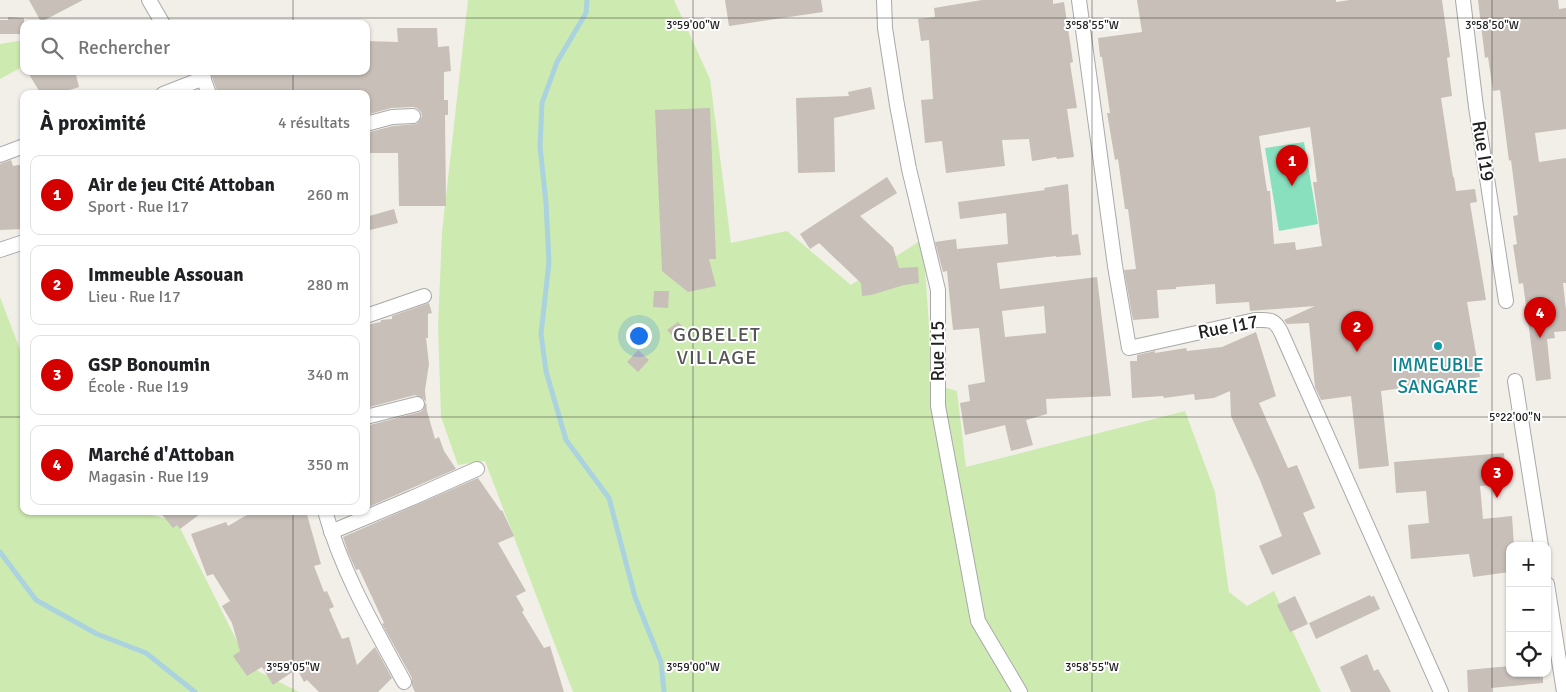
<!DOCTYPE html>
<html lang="fr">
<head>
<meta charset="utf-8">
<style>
	:root { --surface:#fff; --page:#f6f6f6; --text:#202124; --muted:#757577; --line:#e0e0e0; --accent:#d40000 }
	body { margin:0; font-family:Signika,sans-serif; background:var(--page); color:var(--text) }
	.controls { position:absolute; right:15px; bottom:15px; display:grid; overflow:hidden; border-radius:10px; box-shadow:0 1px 4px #0004 }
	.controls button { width:45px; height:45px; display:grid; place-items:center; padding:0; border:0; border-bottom:1px solid var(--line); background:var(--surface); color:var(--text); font:25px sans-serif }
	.you { position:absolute; left:638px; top:335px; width:18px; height:18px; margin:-12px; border:4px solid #fff; border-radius:50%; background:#1a73e8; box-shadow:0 0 0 8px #1a73e833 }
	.badge { display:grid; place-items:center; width:32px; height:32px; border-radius:50%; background:var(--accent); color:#fff; font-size:16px; font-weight:700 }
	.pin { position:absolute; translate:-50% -41px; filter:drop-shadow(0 1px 2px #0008) }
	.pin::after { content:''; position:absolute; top:26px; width:18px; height:15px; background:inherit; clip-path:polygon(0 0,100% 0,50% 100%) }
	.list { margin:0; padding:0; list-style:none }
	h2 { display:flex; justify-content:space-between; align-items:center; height:65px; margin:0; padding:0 20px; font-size:21px }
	h2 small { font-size:16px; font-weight:400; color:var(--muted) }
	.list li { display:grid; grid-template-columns:32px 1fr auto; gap:15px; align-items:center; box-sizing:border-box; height:80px; margin:0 10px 10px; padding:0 10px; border:1px solid var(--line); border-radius:10px }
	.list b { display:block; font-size:19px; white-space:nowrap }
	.list p { margin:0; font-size:16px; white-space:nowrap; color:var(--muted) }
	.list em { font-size:16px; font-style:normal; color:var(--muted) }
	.icon { flex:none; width:28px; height:28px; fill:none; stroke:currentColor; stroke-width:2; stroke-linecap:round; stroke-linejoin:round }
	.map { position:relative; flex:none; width:1566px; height:692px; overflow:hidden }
	.search { position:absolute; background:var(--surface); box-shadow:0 1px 4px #0004; left:20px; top:20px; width:350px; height:55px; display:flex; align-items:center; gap:12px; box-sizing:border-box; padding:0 18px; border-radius:10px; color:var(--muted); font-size:19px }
	.panel { position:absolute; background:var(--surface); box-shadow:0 1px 4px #0004; left:20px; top:90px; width:350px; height:425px; border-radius:10px }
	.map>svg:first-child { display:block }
	.grass { fill:#cdebb0 }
	.pitch { fill:#88e0be }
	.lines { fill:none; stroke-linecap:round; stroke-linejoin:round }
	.stream { stroke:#aad3df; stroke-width:5 }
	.building { fill:#c7bfb8; fill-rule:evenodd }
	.street-casing { stroke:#a9a9a9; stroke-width:16 }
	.street { stroke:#fff; stroke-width:14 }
	.ticks { fill:none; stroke:#222; stroke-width:1; stroke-opacity:0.45 }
	.culture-dot { fill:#0f9aa8; stroke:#fff; stroke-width:2 }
	.labels { text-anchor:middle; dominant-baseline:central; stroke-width:4; stroke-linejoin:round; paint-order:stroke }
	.street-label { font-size:19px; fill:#222; stroke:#fff }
	.culture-label { font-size:19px; fill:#0d838f; stroke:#fff }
	.neighbourhood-label { font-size:20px; letter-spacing:1px; fill:#555; stroke:#fff }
	.ticks-label { font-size:12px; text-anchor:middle; fill:#222; stroke:#fff; stroke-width:4; stroke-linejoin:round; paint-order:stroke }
</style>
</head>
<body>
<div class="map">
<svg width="1566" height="692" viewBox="0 0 1566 692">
	<rect width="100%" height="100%" fill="#f2efe9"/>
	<g class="grass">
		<polygon points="468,0 674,0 710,79 731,243 787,231 851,285 923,239 933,384 957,391 966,467 1185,411 1215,492 1229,592 1247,606 1274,591 1321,692 573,692 485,461 458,465 441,417 438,327 442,232"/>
		<polygon points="24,40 24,66 0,79 0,44"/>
		<polygon points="0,297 24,360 24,511 138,511 177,522 250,667 299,692 0,692"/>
	</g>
	<polygon class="pitch" points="1304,142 1318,224 1279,231 1265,148"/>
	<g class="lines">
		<g class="stream">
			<polyline points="587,0 586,13 557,62 542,103 540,146 546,203 549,262 541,334 546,371 566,440 609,498 635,597 661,662 664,692"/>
			<polyline points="0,552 36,600 97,634 146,653 195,692"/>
		</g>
	</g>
	<g class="building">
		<polygon points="29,0 83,0 41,22"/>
		<polygon points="725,0 821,0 823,12 729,26"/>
		<polygon points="982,0 1053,0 1053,4 1064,2 1073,62 1070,63 1077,108 1067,109 1074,157 1057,159 1056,157 1032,161 1029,139 1002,140 1005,166 946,173 942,141 925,143 921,100 933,99 929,40 921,41 918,19 935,17 934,8"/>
		<path d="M1137 0H1336V2L1350 0H1442L1450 57 1447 58 1452 96 1441 98 1453 177H1454L1456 191 1475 189 1477 202 1470 203 1486 300 1467 302 1480 377 1381 391 1389 466 1359 469 1351 396 1321 400 1315 387 1309 323 1287 324 1284 320 1315 306 1250 311 1249 302 1216 304 1215 284 1176 287V289L1157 290 1159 318 1133 320 1124 270 1136 269 1128 209H1125L1118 159 1115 160 1107 113H1110L1102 57H1100L1098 38 1142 32ZM1310 127 1317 182H1313L1322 246 1296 250 1295 242 1274 244 1270 191H1267L1259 136Z"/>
		<polygon points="1478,0 1558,0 1559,9 1566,8 1566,129 1535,133 1539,162 1566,158 1566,283 1563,283 1566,310 1566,331 1554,332 1555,338 1547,339 1551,379 1536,381 1523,283 1519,284 1513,245 1517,244 1513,216 1518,215 1511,160 1509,161 1500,90 1493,91 1488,57 1485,58"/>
		<polygon points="8,17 24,18 24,34 0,34 0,20 8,20"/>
		<polygon points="397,28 437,28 438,47 449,46 451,71 444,72 444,100 448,100 448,115 445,115 446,206 399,206 398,153 366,153 366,133 393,126 417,124 420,120 422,116 421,112 417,108 413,107 391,108 366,115 366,94 218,94 210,71 366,71 366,41 398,42"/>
		<polygon points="27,71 75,71 79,87 57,94 41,94"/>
		<polygon points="871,87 875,109 834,118 835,172 798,173 796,98 849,96 848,92"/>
		<polygon points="710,108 716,259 709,259 716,286 688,292 662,271 655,110"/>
		<polygon points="11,160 13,166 24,164 24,229 0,230 0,164"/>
		<polygon points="887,177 897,193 860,216 893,247 899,268 918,267 919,283 904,285 871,295 862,296 861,283 819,243 810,249 800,234"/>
		<path d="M1068 184 1072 235 1078 234 1081 255 1056 257V256L997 263 1000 289 1097 277 1111 396 1046 399 1047 414 1026 420 1033 445 1011 451 1005 425 965 435 960 403 970 401 968 385 985 382 979 328 953 330 947 271 943 272 935 242 956 239 957 249 1008 244 1006 213 960 219 958 202 1045 190 1044 188ZM1044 306 1046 333 1005 337 1002 311Z"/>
		<polygon points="394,209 398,223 366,231 366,217"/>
		<polygon points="654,291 669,291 668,308 653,307"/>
		<polygon points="429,303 432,313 428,314 428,338 426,338 429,364 425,390 427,411 435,439 439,437 444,451 456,469 366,508 366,426 420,412 423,410 426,402 423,398 415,395 366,408 366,325 381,322 381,320 392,319 392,316"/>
		<polygon points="678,322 689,333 679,343 667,330"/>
		<polygon points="1256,332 1276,396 1259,403 1288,468 1297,465 1315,508 1303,513 1321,554 1272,575 1259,546 1282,536 1260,480 1231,416 1230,391 1214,398 1195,400 1194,394 1164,398 1163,396 1132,398 1130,361 1137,361 1137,355 1155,351 1155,353 1186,348 1187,351 1222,347"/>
		<polygon points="638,350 649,360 638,372 627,362"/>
		<polygon points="1504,453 1507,484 1480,486 1483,519 1512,516 1514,546 1510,546 1510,572 1473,577 1469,554 1411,559 1408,525 1429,523 1426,491 1396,493 1394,462"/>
		<polygon points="478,478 501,511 502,510 514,536 498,543 526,591 516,596 524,610 522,612 544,648 550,646 564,692 415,692 412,686 412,678 382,624 384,623 359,569 356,570 348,552 343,537"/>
		<polygon points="159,511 204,511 180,529 177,525 173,528"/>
		<polygon points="258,511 306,511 321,564 314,566 324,592 327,591 334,607 329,609 342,639 349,637 357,665 375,647 392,678 378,692 319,692 307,680 304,682 297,669 273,685 262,667 247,676 233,656 240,651 232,623 222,606 230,601 213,574 207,576 191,534 226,522 228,526 245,516"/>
		<polygon points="1370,595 1371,597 1374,596 1380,609 1316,639 1309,623"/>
		<polygon points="1295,596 1308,624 1290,632 1277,605"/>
		<polygon points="1367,654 1374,671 1378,669 1391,692 1351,692 1340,667"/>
		<polygon points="1510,666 1510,673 1543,673 1543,683 1491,688 1491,692 1468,692 1467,670"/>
	</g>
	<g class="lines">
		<g class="street-casing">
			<g id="street">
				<polyline points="149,0 163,24"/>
				<polyline points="884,0 885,28 897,105 909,169 938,290 938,406 978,621 1020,692"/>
				<path d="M1079 0 1115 266 1129 348 1255 320C1269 320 1274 318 1281 332L1441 692"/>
				<polyline points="1463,0 1476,107 1506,301"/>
				<polyline points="201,72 209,94"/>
				<polyline points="163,94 204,78"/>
				<polyline points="366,124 392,117 413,116"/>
				<polyline points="0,155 24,146"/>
				<polyline points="0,250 24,242"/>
				<polyline points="366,316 424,296"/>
				<polyline points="1515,381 1541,546"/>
				<polyline points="366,417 417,404"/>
				<path d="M325 511C342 572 374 627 404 682"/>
				<polyline points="331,532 412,498 477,469"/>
				<polyline points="1547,584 1564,692"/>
			</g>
		</g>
		<use href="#street" class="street"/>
	</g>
	<path class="ticks" d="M293 0V24M693 0V692M1092 0V692M1492 0V692M0 18H1566M293 71V94M0 417H24M366 417H1566M293 511V692"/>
	<circle class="culture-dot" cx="1438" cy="346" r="5"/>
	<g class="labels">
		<g class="street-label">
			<text transform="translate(1483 151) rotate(81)">Rue I19</text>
			<text transform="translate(1228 327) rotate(-11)">Rue I17</text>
			<text transform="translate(938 351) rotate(-90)">Rue I15</text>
		</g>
		<g class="culture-label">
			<text x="1438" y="365">IMMEUBLE<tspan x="1438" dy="22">SANGARE</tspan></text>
		</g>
		<g class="neighbourhood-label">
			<text x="717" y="334">GOBELET<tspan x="717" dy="23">VILLAGE</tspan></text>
		</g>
	</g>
	<g class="ticks-label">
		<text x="693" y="29">3°59'00"W</text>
		<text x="1092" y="29">3°58'55"W</text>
		<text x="1492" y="29">3°58'50"W</text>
		<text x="1515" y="421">5°22'00"N</text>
		<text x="293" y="671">3°59'05"W</text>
		<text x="693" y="671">3°59'00"W</text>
		<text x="1092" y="671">3°58'55"W</text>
	</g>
</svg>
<div class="controls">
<button>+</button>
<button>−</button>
<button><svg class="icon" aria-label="locate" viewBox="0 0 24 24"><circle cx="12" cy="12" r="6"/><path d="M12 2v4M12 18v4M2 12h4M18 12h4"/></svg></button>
</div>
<div class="you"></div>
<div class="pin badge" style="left:1292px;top:186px">1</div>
<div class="pin badge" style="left:1357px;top:352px">2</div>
<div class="pin badge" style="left:1497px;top:498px">3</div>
<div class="pin badge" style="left:1540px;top:338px">4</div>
<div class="search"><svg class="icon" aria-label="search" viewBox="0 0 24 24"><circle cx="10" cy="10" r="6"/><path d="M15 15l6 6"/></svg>Rechercher</div>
<section class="panel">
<h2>À proximité<small>4 résultats</small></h2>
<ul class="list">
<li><span class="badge">1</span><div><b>Air de jeu Cité Attoban</b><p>Sport · Rue I17</p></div><em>260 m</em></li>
<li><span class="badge">2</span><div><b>Immeuble Assouan</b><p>Lieu · Rue I17</p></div><em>280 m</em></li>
<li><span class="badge">3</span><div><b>GSP Bonoumin</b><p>École · Rue I19</p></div><em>340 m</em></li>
<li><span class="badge">4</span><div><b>Marché d'Attoban</b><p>Magasin · Rue I19</p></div><em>350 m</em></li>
</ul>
</section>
</div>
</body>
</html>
